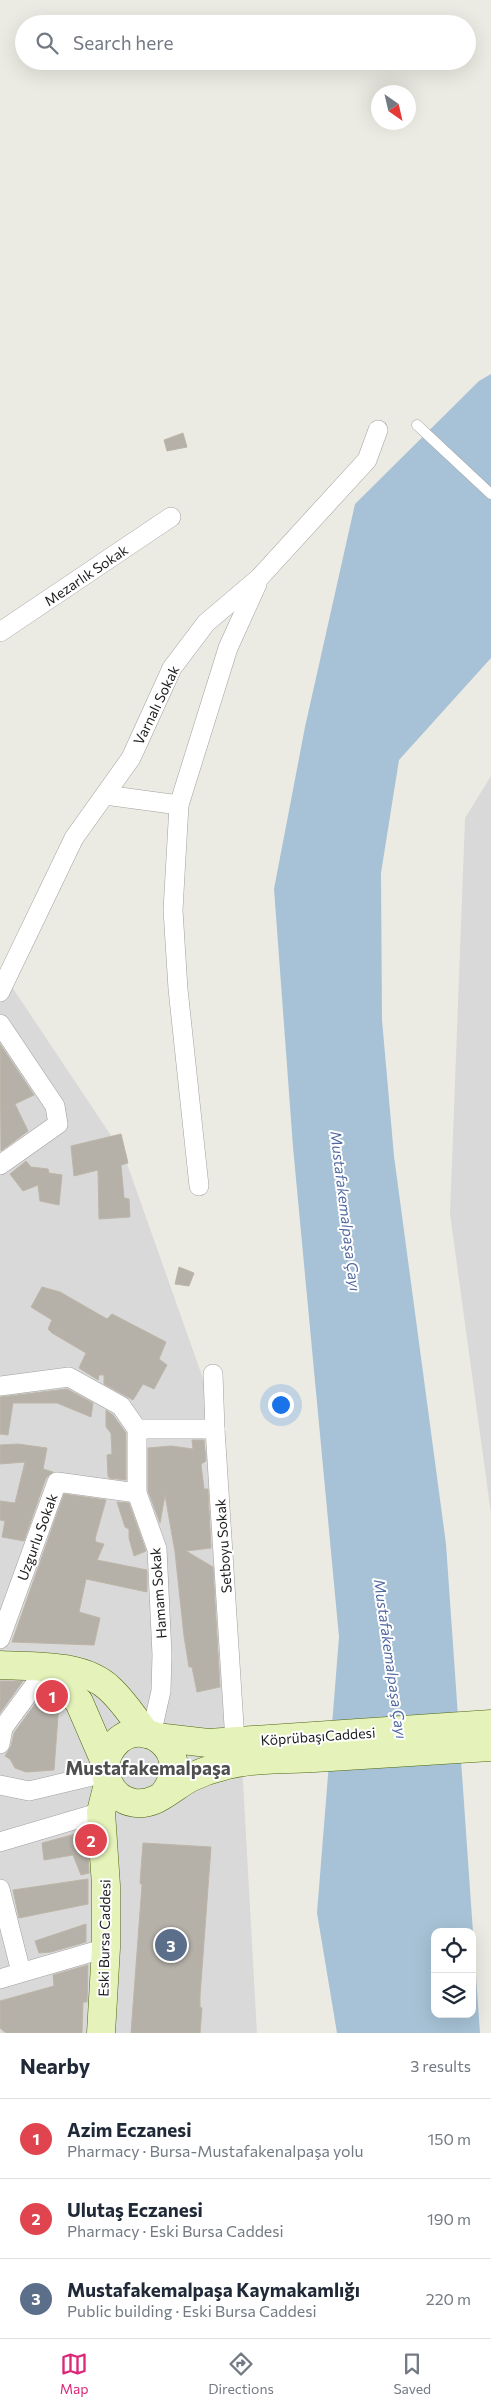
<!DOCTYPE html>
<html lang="en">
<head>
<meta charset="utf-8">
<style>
	:root { --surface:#fff; --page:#f2f2f3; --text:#1f2937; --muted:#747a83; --line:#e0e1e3; --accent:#db2777 }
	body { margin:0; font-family:Commissioner,sans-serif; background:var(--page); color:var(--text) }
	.controls { position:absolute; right:15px; bottom:15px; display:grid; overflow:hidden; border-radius:10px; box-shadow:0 5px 20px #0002 }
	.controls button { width:45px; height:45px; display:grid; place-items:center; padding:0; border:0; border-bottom:1px solid var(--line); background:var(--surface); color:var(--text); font:25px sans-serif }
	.compass { position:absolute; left:371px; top:85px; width:45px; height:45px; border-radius:50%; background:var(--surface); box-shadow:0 5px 20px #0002; rotate:146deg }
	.you { position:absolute; left:280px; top:1404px; width:18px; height:18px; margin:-12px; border:4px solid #fff; border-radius:50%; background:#1a73e8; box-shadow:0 0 0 8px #1a73e833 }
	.badge { display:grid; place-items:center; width:32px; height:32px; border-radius:50%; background:var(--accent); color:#fff; font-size:16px; font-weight:700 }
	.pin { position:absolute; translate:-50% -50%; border:2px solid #fff; box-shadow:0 1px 5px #0006 }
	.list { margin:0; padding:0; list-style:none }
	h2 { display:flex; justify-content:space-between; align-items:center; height:65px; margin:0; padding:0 20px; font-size:21px }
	h2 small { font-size:16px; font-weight:400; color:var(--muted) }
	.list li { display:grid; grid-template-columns:32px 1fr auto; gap:15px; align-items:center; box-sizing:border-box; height:80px; padding:0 20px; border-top:1px solid var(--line) }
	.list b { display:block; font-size:19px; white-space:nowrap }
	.list p { margin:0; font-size:16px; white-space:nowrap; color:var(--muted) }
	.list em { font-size:16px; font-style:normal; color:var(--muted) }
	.icon { flex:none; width:28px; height:28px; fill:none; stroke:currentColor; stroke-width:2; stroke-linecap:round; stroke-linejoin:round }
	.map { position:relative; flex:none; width:491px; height:2033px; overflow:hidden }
	.search { position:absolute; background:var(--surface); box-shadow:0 5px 20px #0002; left:15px; right:15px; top:15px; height:55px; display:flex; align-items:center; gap:12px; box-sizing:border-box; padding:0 18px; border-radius:28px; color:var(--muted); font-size:19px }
	.sheet { height:305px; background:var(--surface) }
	nav { display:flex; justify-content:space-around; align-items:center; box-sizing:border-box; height:70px; border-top:1px solid var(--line); background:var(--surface); font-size:14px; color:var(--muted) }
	nav a { display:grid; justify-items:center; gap:2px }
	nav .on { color:var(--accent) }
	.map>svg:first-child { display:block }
	.residential { fill:#dad9d9 }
	.water { fill:#a7c2d6; fill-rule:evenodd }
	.building { fill:#b5b1a9; stroke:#bdb5a7 }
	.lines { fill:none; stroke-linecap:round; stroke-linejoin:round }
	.lane-casing { stroke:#a0a0a0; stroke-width:11 }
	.street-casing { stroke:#a0a0a0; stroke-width:20 }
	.secondary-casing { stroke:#4d670f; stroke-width:29 }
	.lane { stroke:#fff; stroke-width:10 }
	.street { stroke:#fff; stroke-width:19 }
	.secondary { stroke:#e5f3ba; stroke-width:28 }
	.labels { text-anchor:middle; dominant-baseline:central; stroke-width:4; stroke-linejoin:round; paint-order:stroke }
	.street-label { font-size:14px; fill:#1c1c1c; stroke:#fff }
	.water-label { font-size:15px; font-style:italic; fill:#526ba2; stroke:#fff }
	.district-label { font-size:19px; font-weight:bold; fill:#4f4f4f; stroke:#fff }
</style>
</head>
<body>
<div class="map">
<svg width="491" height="2033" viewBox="0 0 491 2033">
	<rect width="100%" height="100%" fill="#ecebe3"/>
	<g class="residential">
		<polygon points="491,776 491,1514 450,1214 465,818"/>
		<polygon points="0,969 124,1155 224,1438 257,2033 0,2033"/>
	</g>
	<path class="water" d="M491 374V658L399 760 381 873 382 1020 394 1156 446 1544 480 2033H337L317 1913 339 1637 293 1147 274 889 305 727 355 504 479 381ZM435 1932H472V2014H435Z"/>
	<g class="building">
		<polygon points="183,433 187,447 167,451 164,440"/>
		<polygon points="0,1044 34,1095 15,1104 28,1131 1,1151"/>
		<polygon points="121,1134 128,1163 121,1165 124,1198 129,1199 130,1217 99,1219 98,1170 74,1176 71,1146"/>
		<polygon points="26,1161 31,1167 48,1169 49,1173 62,1175 59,1205 40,1201 38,1185 23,1191 10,1174"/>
		<polygon points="179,1267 194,1273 189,1286 175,1284"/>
		<polygon points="42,1287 60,1292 107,1319 112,1314 166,1342 159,1359 167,1365 154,1389 143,1384 133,1400 104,1384 104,1375 99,1375 98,1380 79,1368 86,1353 52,1333 48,1329 52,1320 31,1307"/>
		<polygon points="67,1389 93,1403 91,1417 57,1403 13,1403 8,1435 0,1434 0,1397"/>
		<polygon points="106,1410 113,1415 126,1433 126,1480 109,1478 108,1476 107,1455 112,1454 111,1433 106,1427"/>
		<polygon points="192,1440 204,1440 206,1461 201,1464 204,1489 208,1489 211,1548 186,1551 213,1567 220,1687 197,1692 192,1667 189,1667 184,1636 175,1552 165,1495 160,1523 148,1491 148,1448 171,1446 193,1449"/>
		<polygon points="18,1444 47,1448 43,1469 53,1472 46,1478 24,1541 2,1537 5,1521 0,1520 0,1501 15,1503 25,1462 0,1464 0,1445"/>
		<polygon points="64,1494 106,1500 95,1539 96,1542 104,1544 97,1560 147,1570 147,1592 86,1579 79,1612 100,1618 94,1645 12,1642"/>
		<polygon points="117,1502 129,1503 146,1551 134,1556 129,1538 129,1529 125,1527"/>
		<polygon points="0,1681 23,1681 0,1713"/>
		<polygon points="48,1692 59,1703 54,1770 26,1772 15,1768 10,1759 5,1756 11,1746 14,1733 43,1693"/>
		<polygon points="87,1831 89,1873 81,1875 73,1855 44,1860 42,1843"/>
		<polygon points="143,1843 211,1847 200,1996 200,2007 202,2008 200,2033 131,2033 142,1885 140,1883"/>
		<polygon points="88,1879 88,1904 19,1918 13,1890"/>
		<polygon points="86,1924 86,1942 51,1952 39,1953 35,1941"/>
		<polygon points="88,1965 87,2002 83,2002 82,2033 6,2033 0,2028 0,2001 54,1986 53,1975"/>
	</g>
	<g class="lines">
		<g class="lane-casing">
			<polyline id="lane" points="417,425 491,494"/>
		</g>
		<g class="street-casing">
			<g id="street">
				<polyline points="0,632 171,517"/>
				<polyline points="105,795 179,805"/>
				<polyline points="0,992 74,838 131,758 172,668 206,623 259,578 367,460 378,430"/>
				<polyline points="0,1024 55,1106 58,1124 0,1165"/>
				<polyline points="199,1186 178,989 173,910 179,805 228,648 257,584"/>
				<polyline points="213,1374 215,1429"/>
				<polyline points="0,1386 69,1377 121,1406 137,1429 137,1493 157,1549 162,1655 161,1691 151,1735"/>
				<polyline points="137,1429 215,1429 235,1741"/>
				<polyline points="0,1639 57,1482 137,1493"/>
				<polyline points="0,1744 3,1728 47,1668"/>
				<polyline points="0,1785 29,1791 105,1773"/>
				<polyline points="0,1842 101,1812"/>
				<polyline points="0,1889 21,1972"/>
				<polyline points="0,1979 106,1948"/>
			</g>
		</g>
		<g class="secondary-casing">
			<g id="secondary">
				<path d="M0 1665C35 1667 83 1663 110 1689 124 1702 135 1719 146 1734"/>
				<polyline points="47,1668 79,1702 105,1762"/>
				<polyline points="156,1737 208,1743 491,1724"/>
				<path d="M163 1795C197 1752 142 1712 114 1745 97 1765 107 1799 135 1803 157 1806 173 1786 192 1777 200 1773 211 1769 220 1767 250 1758 283 1760 314 1758 373 1754 432 1751 491 1747"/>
				<polyline points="101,2033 106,1948 106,1886 101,1812 108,1784"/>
			</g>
		</g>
		<use href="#lane" class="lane"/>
		<use href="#street" class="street"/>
		<use href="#secondary" class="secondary"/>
	</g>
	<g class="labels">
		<g class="street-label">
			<text transform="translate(86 575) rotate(-34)">Mezarlık Sokak</text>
			<text transform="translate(156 705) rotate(-64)">Varnalı Sokak</text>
			<text transform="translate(37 1537) rotate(-70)">Uzgurlu Sokak</text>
			<text transform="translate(223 1546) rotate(-94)">Setboyu Sokak</text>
			<text transform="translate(158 1593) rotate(-94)">Hamam Sokak</text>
			<text transform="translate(318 1736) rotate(-4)">KöprübaşıCaddesi</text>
			<text transform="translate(104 1938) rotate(-89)">Eski Bursa Caddesi</text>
		</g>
		<g class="water-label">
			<text transform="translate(346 1211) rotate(83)">Mustafakemalpaşa Çayı</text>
			<text transform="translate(391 1659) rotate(82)">Mustafakemalpaşa Çayı</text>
		</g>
		<g class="district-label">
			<text x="148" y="1767">Mustafakemalpaşa</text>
		</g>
	</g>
</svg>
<div class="controls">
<button><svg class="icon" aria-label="locate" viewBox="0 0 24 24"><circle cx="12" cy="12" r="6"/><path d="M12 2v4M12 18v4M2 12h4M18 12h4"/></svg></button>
<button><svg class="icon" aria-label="layers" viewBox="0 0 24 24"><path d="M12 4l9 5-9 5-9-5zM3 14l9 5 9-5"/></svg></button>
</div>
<svg class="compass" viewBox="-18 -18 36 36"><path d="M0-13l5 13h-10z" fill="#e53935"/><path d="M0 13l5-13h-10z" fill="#747a83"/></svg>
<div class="you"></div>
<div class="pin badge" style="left:52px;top:1696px;background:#e0444e">1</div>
<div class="pin badge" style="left:91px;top:1840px;background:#e0444e">2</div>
<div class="pin badge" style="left:171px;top:1945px;background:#5c6f8a">3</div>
<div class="search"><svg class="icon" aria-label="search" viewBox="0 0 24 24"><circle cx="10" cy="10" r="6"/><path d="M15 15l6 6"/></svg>Search here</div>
</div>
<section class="sheet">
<h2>Nearby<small>3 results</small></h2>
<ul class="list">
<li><span class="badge" style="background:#e0444e">1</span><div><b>Azim Eczanesi</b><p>Pharmacy · Bursa-Mustafakenalpaşa yolu</p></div><em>150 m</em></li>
<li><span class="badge" style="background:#e0444e">2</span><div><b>Ulutaş Eczanesi</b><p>Pharmacy · Eski Bursa Caddesi</p></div><em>190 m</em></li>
<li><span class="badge" style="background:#5c6f8a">3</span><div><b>Mustafakemalpaşa Kaymakamlığı</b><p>Public building · Eski Bursa Caddesi</p></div><em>220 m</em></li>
</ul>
</section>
<nav>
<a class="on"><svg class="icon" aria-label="map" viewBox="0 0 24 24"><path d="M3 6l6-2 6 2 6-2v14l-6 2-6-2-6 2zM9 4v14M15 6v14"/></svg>Map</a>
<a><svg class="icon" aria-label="directions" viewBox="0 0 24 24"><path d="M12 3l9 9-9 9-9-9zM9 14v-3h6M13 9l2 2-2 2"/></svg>Directions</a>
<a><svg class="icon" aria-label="saved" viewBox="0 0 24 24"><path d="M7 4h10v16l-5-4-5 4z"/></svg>Saved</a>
</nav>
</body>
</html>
